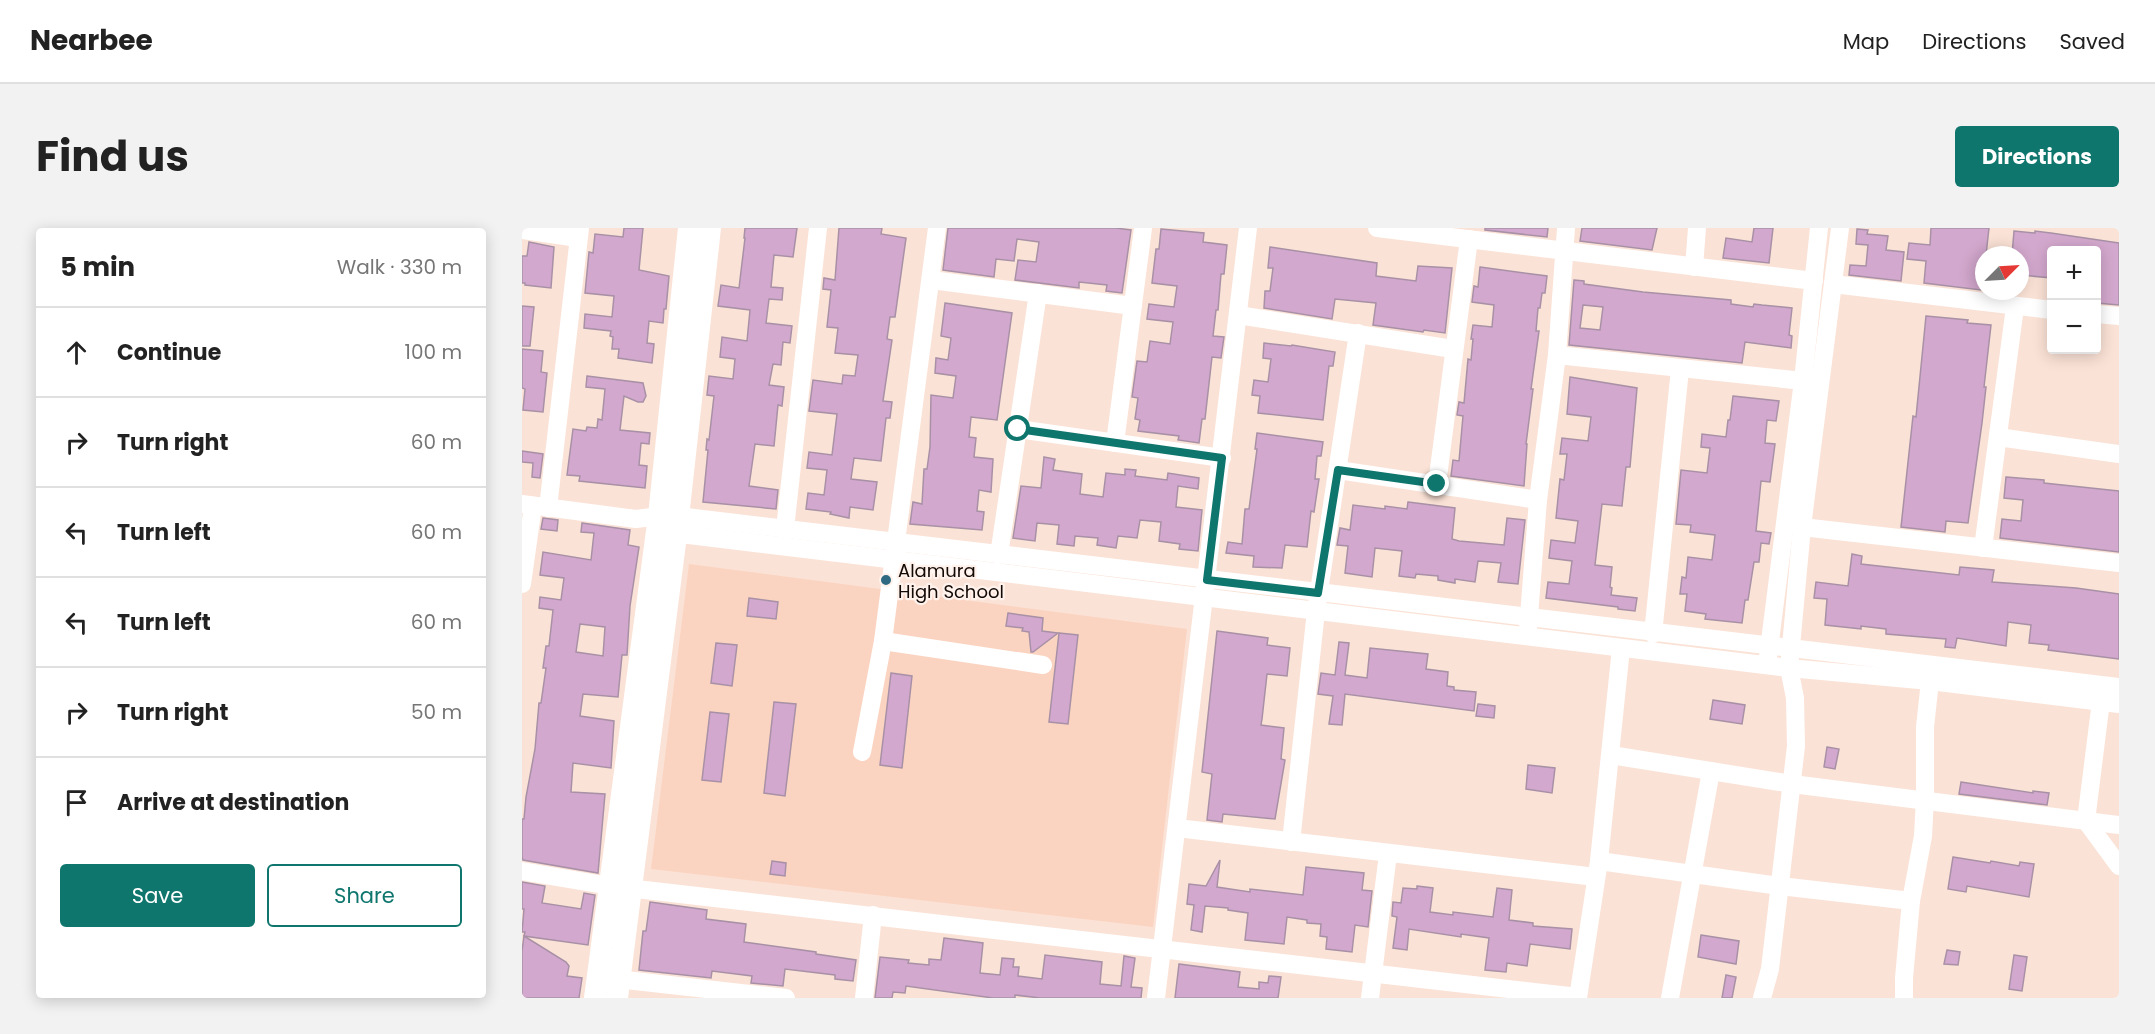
<!DOCTYPE html>
<html lang="en">
<head>
<meta charset="utf-8">
<style>
	:root { --surface:#fff; --page:#f2f2f2; --text:#222; --muted:#767676; --line:#e0e0e0; --accent:#0f766e }
	body { margin:0; font-family:Poppins,sans-serif; background:var(--page); color:var(--text) }
	.controls { position:absolute; right:18px; top:18px; display:grid; overflow:hidden; border-radius:6px; box-shadow:0 3px 15px #0003 }
	.controls button { width:54px; height:54px; display:grid; place-items:center; padding:0; border:0; border-bottom:2px solid var(--line); background:var(--surface); color:var(--text); font:30px sans-serif }
	.compass { position:absolute; left:1453px; top:18px; width:54px; height:54px; border-radius:50%; background:var(--surface); box-shadow:0 3px 15px #0003; rotate:66deg }
	.stop { position:absolute; width:18px; height:18px; margin:-14px; border:4px solid #0f766e; border-radius:50%; background:#fff }
	.stop.end { background:#0f766e; border-color:#fff; box-shadow:0 2px 6px #0008 }
	.list { margin:0; padding:0; list-style:none }
	h2 { display:flex; justify-content:space-between; align-items:center; height:78px; margin:0; padding:0 24px; font-size:26px }
	h2 small { font-size:20px; font-weight:400; color:var(--muted) }
	.list li { display:grid; grid-template-columns:39px 1fr auto; gap:18px; align-items:center; box-sizing:border-box; height:90px; padding:0 24px; border-top:2px solid var(--line) }
	.list b { display:block; font-size:22px; white-space:nowrap }
	.list em { font-size:20px; font-style:normal; color:var(--muted) }
	.actions { display:flex; gap:12px; padding:18px 24px }
	.actions a { flex:1; padding:14px 0; border:2px solid var(--accent); border-radius:6px; text-align:center; font-size:21px; color:var(--accent) }
	.actions .main { background:var(--accent); color:#fff }
	.icon { flex:none; width:33px; height:33px; fill:none; stroke:currentColor; stroke-width:2; stroke-linecap:round; stroke-linejoin:round }
	.map { position:relative; flex:none; width:1597px; height:770px; overflow:hidden; border-radius:6px }
	header { display:flex; align-items:center; gap:36px; box-sizing:border-box; height:84px; padding:0 30px; background:var(--surface); border-bottom:2px solid var(--line) }
	header strong { font-size:28px }
	nav { display:flex; gap:33px; margin-inline-start:auto; font-size:21px }
	.intro { display:flex; align-items:center; justify-content:space-between; box-sizing:border-box; height:144px; padding:0 36px }
	h1 { margin:0; font-size:42px }
	.button { padding:15px 27px; border-radius:6px; background:var(--accent); color:#fff; font-size:21px; font-weight:700 }
	main { display:flex; gap:36px; padding:0 36px }
	aside { flex:1; background:var(--surface); border-radius:6px; box-shadow:0 3px 15px #0003 }
	.map>svg:first-child { display:block }
	.built { fill:#fbd4c1 }
	.building { fill:#d3a8ce; stroke:#a891a6; stroke-width:1.5; fill-rule:evenodd }
	.lines { fill:none; stroke-linecap:round; stroke-linejoin:round }
	.minor { stroke:#fff; stroke-width:18 }
	.major { stroke:#fff; stroke-width:22 }
	.route { stroke:#0f766e; stroke-width:8 }
	.poi-dot { fill:#2f6a82; stroke:#fff2ec; stroke-width:2 }
	.labels { text-anchor:middle; dominant-baseline:central; stroke-width:4.5; stroke-linejoin:round; paint-order:stroke }
	.poi-label { font-size:18px; fill:#130905; stroke:#fff2ec; text-anchor:start }
</style>
</head>
<body>
<header>
<strong>Nearbee</strong>
<nav><a>Map</a><a>Directions</a><a>Saved</a></nav>
</header>
<div class="intro"><h1>Find us</h1><a class="button">Directions</a></div>
<main>
<aside>
<h2>5 min<small>Walk · 330 m</small></h2>
<ul class="list">
<li><svg class="icon" aria-label="ahead" viewBox="0 0 24 24"><path d="M12 20V5M6 11l6-6 6 6"/></svg><div><b>Continue</b></div><em>100 m</em></li>
<li><svg class="icon" aria-label="right" viewBox="0 0 24 24"><path d="M7 20v-9h11M14 6l5 5-5 5"/></svg><div><b>Turn right</b></div><em>60 m</em></li>
<li><svg class="icon" aria-label="left" viewBox="0 0 24 24"><path d="M17 20v-9H6M10 6l-5 5 5 5"/></svg><div><b>Turn left</b></div><em>60 m</em></li>
<li><svg class="icon" aria-label="left" viewBox="0 0 24 24"><path d="M17 20v-9H6M10 6l-5 5 5 5"/></svg><div><b>Turn left</b></div><em>60 m</em></li>
<li><svg class="icon" aria-label="right" viewBox="0 0 24 24"><path d="M7 20v-9h11M14 6l5 5-5 5"/></svg><div><b>Turn right</b></div><em>50 m</em></li>
<li><svg class="icon" aria-label="arrive" viewBox="0 0 24 24"><path d="M6 21V4h12l-3 4 3 4H6"/></svg><div><b>Arrive at destination</b></div></li>
</ul>
<div class="actions"><a class="main">Save</a><a>Share</a></div>
</aside>
<div class="map">
<svg width="1597" height="770" viewBox="0 0 1597 770">
	<rect width="100%" height="100%" fill="#fbe2d6"/>
	<polygon class="built" points="167,336 665,401 631,699 129,641"/>
	<g class="building">
		<polygon points="102,0 121,0 117,42 147,48 144,81 142,81 141,95 127,93 125,115 132,116 130,135 96,130 97,121 90,121 91,109 88,108 89,103 62,100 63,86 90,89 92,68 63,65 67,24 71,25 73,6 101,9"/>
		<polygon points="223,0 275,0 271,29 252,27 249,59 261,60 260,72 247,71 244,95 270,98 268,115 261,114 259,137 251,136 247,157 262,159 260,178 256,177 252,218 233,216 227,258 256,262 254,281 181,274 186,222 184,222 185,211 187,212 192,168 185,167 187,148 211,151 213,131 198,129 200,109 225,113 228,82 196,78 199,57 217,60 223,10 222,10"/>
		<polygon points="317,0 360,0 359,6 384,10 373,89 368,89 365,111 370,112 361,173 370,174 368,190 364,190 359,233 332,230 329,251 355,254 351,282 328,279 327,290 308,286 309,284 284,281 286,265 302,267 305,242 285,240 287,224 310,227 315,186 287,183 291,152 320,156 321,147 333,148 336,127 313,125 316,100 305,99 309,62 301,61 302,50 313,52"/>
		<polygon points="426,0 594,0 609,2 600,65 584,63 585,57 557,54 557,60 493,52 496,32 514,34 517,14 495,11 492,33 474,31 472,49 421,42"/>
		<polygon points="963,0 1026,0 1025,9 963,2"/>
		<polygon points="1060,0 1135,0 1130,22 1058,13"/>
		<polygon points="1232,0 1251,0 1247,35 1201,30 1204,10 1230,14"/>
		<polygon points="1409,0 1467,0 1464,27 1462,27 1459,62 1402,55 1404,33 1385,31 1387,15 1408,17"/>
		<polygon points="639,1 682,5 681,14 705,17 702,46 699,46 696,82 694,82 691,108 702,109 699,130 690,129 683,191 680,191 677,215 656,212 657,208 616,203 618,192 613,191 616,170 610,169 615,133 625,134 628,113 648,116 651,94 625,91 627,76 652,79 655,58 630,55 634,21 637,21"/>
		<polygon points="1335,1 1346,2 1345,6 1366,8 1364,22 1382,24 1379,53 1327,47 1328,37 1344,38 1346,17 1334,16"/>
		<polygon points="1492,3 1513,5 1513,3 1529,5 1597,15 1597,77 1575,75 1575,22 1530,22 1530,50 1498,47 1498,27 1490,27"/>
		<polygon points="7,14 32,19 29,60 3,57 3,55 0,55 0,28 5,28"/>
		<polygon points="748,19 855,35 854,48 894,53 896,38 930,40 923,105 902,102 901,104 851,97 854,75 813,71 810,91 742,80 743,63 748,63 751,40 746,40"/>
		<polygon points="958,39 1025,48 1023,65 1020,65 1018,80 1016,80 1014,103 1017,103 1009,161 1011,161 1004,216 1005,216 1002,258 929,248 931,232 937,233 941,188 935,187 937,174 942,175 946,131 949,132 951,111 949,111 951,97 970,99 972,77 950,74 952,58 956,59"/>
		<path d="M1052 52 1062 53V56L1121 64 1209 72V76L1231 79 1232 76 1240 77 1270 80 1267 107 1270 108 1269 120 1223 114 1220 135 1047 117ZM1061 77 1081 79 1078 102 1058 100Z"/>
		<polygon points="423,75 490,85 475,192 449,189 447,209 454,210 452,229 471,231 469,264 457,262 455,283 462,284 460,302 388,296 391,274 400,276 402,241 405,241 408,219 409,167 431,170 434,148 413,145 414,130 426,132 429,110 419,108"/>
		<polygon points="0,78 12,79 8,118 0,118"/>
		<polygon points="1404,88 1446,92 1445,95 1469,97 1462,159 1464,159 1460,195 1446,295 1424,293 1423,304 1379,299 1391,188 1394,189"/>
		<polygon points="742,115 769,118 770,117 813,124 811,138 807,138 801,192 736,185 738,168 730,167 732,152 746,154 749,131 741,130"/>
		<polygon points="0,121 21,123 19,144 25,145 21,184 1,182 3,161 0,160"/>
		<polygon points="65,148 121,155 124,168 121,174 116,174 102,168 98,202 128,205 127,216 119,215 117,237 125,238 123,260 57,253 58,248 45,247 51,201 64,203 65,199 75,200 76,191 80,192 83,161 64,159"/>
		<polygon points="1048,149 1115,160 1108,239 1104,239 1100,278 1080,276 1073,337 1090,339 1088,359 1090,360 1089,367 1115,370 1113,383 1096,381 1096,379 1024,370 1026,354 1047,356 1050,333 1027,330 1029,312 1053,315 1056,293 1034,290 1038,251 1042,252 1045,226 1038,226 1040,210 1066,213 1069,189 1045,186"/>
		<polygon points="1211,168 1257,173 1254,193 1245,192 1243,215 1253,216 1248,254 1239,253 1234,303 1249,305 1247,316 1239,315 1237,334 1232,334 1226,372 1223,372 1220,395 1183,391 1184,386 1163,383 1165,366 1158,366 1160,349 1164,350 1166,329 1190,332 1193,307 1168,304 1169,297 1154,296 1159,242 1185,245 1188,220 1179,219 1180,206 1204,209 1206,192 1208,192"/>
		<polygon points="735,205 801,214 799,228 795,228 793,251 797,251 795,264 792,284 789,283 785,319 763,317 760,340 731,339 732,328 704,325 706,314 720,316 723,281 727,281 735,221 733,221"/>
		<polygon points="0,223 21,226 18,250 10,249 11,235 0,234"/>
		<polygon points="522,229 533,231 531,242 560,246 558,266 581,269 584,245 603,247 603,241 614,242 613,248 645,252 646,245 677,250 676,261 656,258 654,279 680,282 676,323 657,321 658,316 637,313 639,294 618,292 615,310 596,308 594,320 575,317 576,310 553,308 552,318 535,316 537,297 515,295 513,313 491,310 499,258 519,260"/>
		<polygon points="1484,249 1522,252 1522,255 1597,263 1597,324 1478,310 1480,291 1499,293 1501,272 1482,270"/>
		<polygon points="886,274 933,280 930,311 937,313 982,317 985,290 1003,292 996,356 976,354 979,335 956,333 953,354 933,351 933,355 916,352 916,348 894,346 893,350 877,348 880,323 853,320 850,349 823,345 826,318 815,317 818,300 828,302 831,277 863,281 863,278 885,281"/>
		<polygon points="21,290 36,292 35,303 19,301"/>
		<path d="M60 295 108 302 106 317 117 319 108 378 105 427H100L96 469 61 466 58 488 92 493 89 540 51 535 49 564 83 566 76 645 1 632 0 629V591H2L4 569 13 521 17 475H19L24 440H21L24 418H27L31 382 17 380 18 369 39 372 42 350 18 347 21 324 69 332 72 305 59 304ZM58 396 83 399 81 428 54 424Z"/>
		<polygon points="1330,326 1340,328 1339,336 1437,347 1438,339 1472,342 1470,354 1554,360 1597,366 1597,431 1526,422 1527,417 1507,415 1509,397 1486,394 1484,418 1435,410 1433,420 1423,419 1424,411 1364,406 1364,401 1339,398 1339,401 1303,397 1305,371 1292,370 1294,354 1326,358"/>
		<polygon points="227,370 256,374 254,391 225,388"/>
		<polygon points="486,385 521,390 520,403 536,405 511,424 509,424 507,404 500,403 501,400 484,398"/>
		<polygon points="695,403 746,410 745,417 768,420 765,448 745,446 740,491 739,497 762,500 759,531 763,532 753,591 701,586 700,594 685,592 690,546 680,544"/>
		<polygon points="537,405 556,407 546,496 527,494"/>
		<polygon points="817,414 827,415 823,447 845,450 848,420 906,426 904,441 926,444 925,458 932,459 932,462 954,464 952,483 823,466 820,497 807,496 811,468 796,466 799,445 813,447"/>
		<polygon points="194,415 215,417 210,458 189,455"/>
		<polygon points="369,445 390,448 380,540 358,537"/>
		<polygon points="1191,472 1223,477 1220,496 1188,491"/>
		<polygon points="252,474 274,476 263,568 242,565"/>
		<polygon points="956,476 973,478 972,490 954,488"/>
		<polygon points="188,484 207,486 199,554 180,552"/>
		<polygon points="1305,519 1317,521 1313,541 1302,539"/>
		<polygon points="1006,537 1033,540 1030,565 1004,561"/>
		<polygon points="1439,554 1511,565 1511,563 1527,565 1525,577 1437,566"/>
		<polygon points="1431,629 1468,635 1469,633 1497,638 1498,634 1512,636 1507,669 1445,658 1444,664 1426,661"/>
		<polygon points="698,632 695,659 728,664 728,661 781,667 784,639 842,645 840,662 850,663 846,699 833,697 830,724 804,721 805,709 798,708 799,696 785,695 785,692 765,689 762,716 723,712 726,685 706,682 706,680 683,678 680,704 669,702 672,677 665,676 667,656 684,658"/>
		<polygon points="250,633 264,635 263,648 248,646"/>
		<polygon points="0,654 23,658 20,675 59,681 62,665 73,667 66,717 2,708 3,704 0,704 2,681 0,681"/>
		<polygon points="895,658 911,660 908,684 931,687 931,684 971,689 975,660 990,662 987,692 1011,695 1011,698 1050,701 1048,721 1008,716 1005,738 985,735 984,744 963,742 967,710 939,706 939,709 887,701 885,722 871,720 875,689 870,688 871,674 879,675 881,660 895,661"/>
		<polygon points="128,674 185,682 184,691 224,696 222,714 294,724 294,726 334,732 331,753 313,751 313,747 263,741 261,758 229,755 230,748 190,743 189,750 117,742 121,703 124,703"/>
		<polygon points="1179,707 1217,713 1214,736 1176,729"/>
		<polygon points="2,708 44,734 47,738 45,748 60,750 57,770 0,770 0,723"/>
		<polygon points="422,710 461,715 458,745 478,747 480,730 492,731 491,739 497,739 496,748 520,751 523,727 580,734 578,756 599,758 602,728 613,730 609,759 620,760 619,770 518,770 493,767 493,770 471,770 384,758 383,765 371,764 370,770 353,770 358,729 387,732 386,735 407,737 407,731 419,732"/>
		<polygon points="1425,722 1438,724 1436,737 1422,736"/>
		<polygon points="1492,727 1505,729 1500,763 1487,761"/>
		<polygon points="657,736 718,744 716,759 737,761 737,754 746,755 747,748 759,749 756,770 653,770"/>
		<polygon points="1204,747 1214,749 1210,770 1200,770"/>
	</g>
	<g class="lines">
		<g class="minor">
			<polyline points="855,0 1292,53"/>
			<polyline points="0,2 56,10"/>
			<polyline points="1172,39 1175,0"/>
			<polyline points="409,52 611,78"/>
			<polyline points="1311,56 1530,82"/>
			<polyline points="1574,86 1597,88"/>
			<polyline points="716,87 931,121"/>
			<polyline points="1035,127 1281,153"/>
			<polyline points="496,201 700,230"/>
			<polyline points="1476,209 1597,226"/>
			<polyline points="593,215 621,0"/>
			<polyline points="816,242 1016,272"/>
			<polyline points="915,256 947,11"/>
			<path d="M0 276 114 291 137 288H156C636 346 1116 404 1597 459"/>
			<polyline points="26,280 58,0"/>
			<polyline points="1280,299 1597,335"/>
			<polyline points="263,301 296,0"/>
			<polyline points="142,304 1267,440 1408,453 1597,476"/>
			<polyline points="1461,320 1493,79"/>
			<polyline points="477,327 516,65"/>
			<polyline points="0,356 11,278"/>
			<polyline points="1006,401 1016,272 1035,127 1044,0"/>
			<polyline points="1131,406 1158,141"/>
			<polyline points="361,413 521,437"/>
			<polyline points="1246,429 1281,153 1297,0"/>
			<polyline points="1579,473 1564,593 1597,638"/>
			<polyline points="340,524 361,413 415,0"/>
			<polyline points="1089,527 1270,556 1597,597"/>
			<polyline points="655,600 1074,649"/>
			<polyline points="769,614 794,383 836,105"/>
			<polyline points="1077,633 1258,658 1389,673"/>
			<polyline points="0,643 88,658 1056,769"/>
			<polyline points="86,750 264,770"/>
			<polyline points="342,770 351,687"/>
			<polyline points="634,770 726,0"/>
			<polyline points="848,770 866,626"/>
			<polyline points="1056,770 1077,633 1099,420"/>
			<polyline points="1148,770 1189,543"/>
			<polyline points="1240,770 1248,741 1274,518 1273,470 1267,440 1280,299 1318,0"/>
			<polyline points="1382,770 1382,750 1389,673 1401,608 1403,571 1403,499 1408,453"/>
		</g>
		<g class="major">
			<polyline points="73,770 137,288 167,0"/>
			<polyline points="95,770 154,307 188,0"/>
		</g>
	</g>
	<g class="lines">
		<polyline class="route" points="496,201 700,230 685,352 796,365 816,242 915,256"/>
	</g>
	<circle class="poi-dot" cx="364" cy="352" r="6"/>
	<g class="labels">
		<g class="poi-label">
			<text x="376" y="342">Alamura<tspan x="376" dy="21">High School</tspan></text>
		</g>
	</g>
</svg>
<div class="controls">
<button>+</button>
<button>−</button>
</div>
<svg class="compass" viewBox="-18 -18 36 36"><path d="M0-13l5 13h-10z" fill="#e53935"/><path d="M0 13l5-13h-10z" fill="#767676"/></svg>
<div class="stop" style="left:496px;top:201px"></div>
<div class="stop end" style="left:915px;top:256px"></div>
</div>
</main>
</body>
</html>
